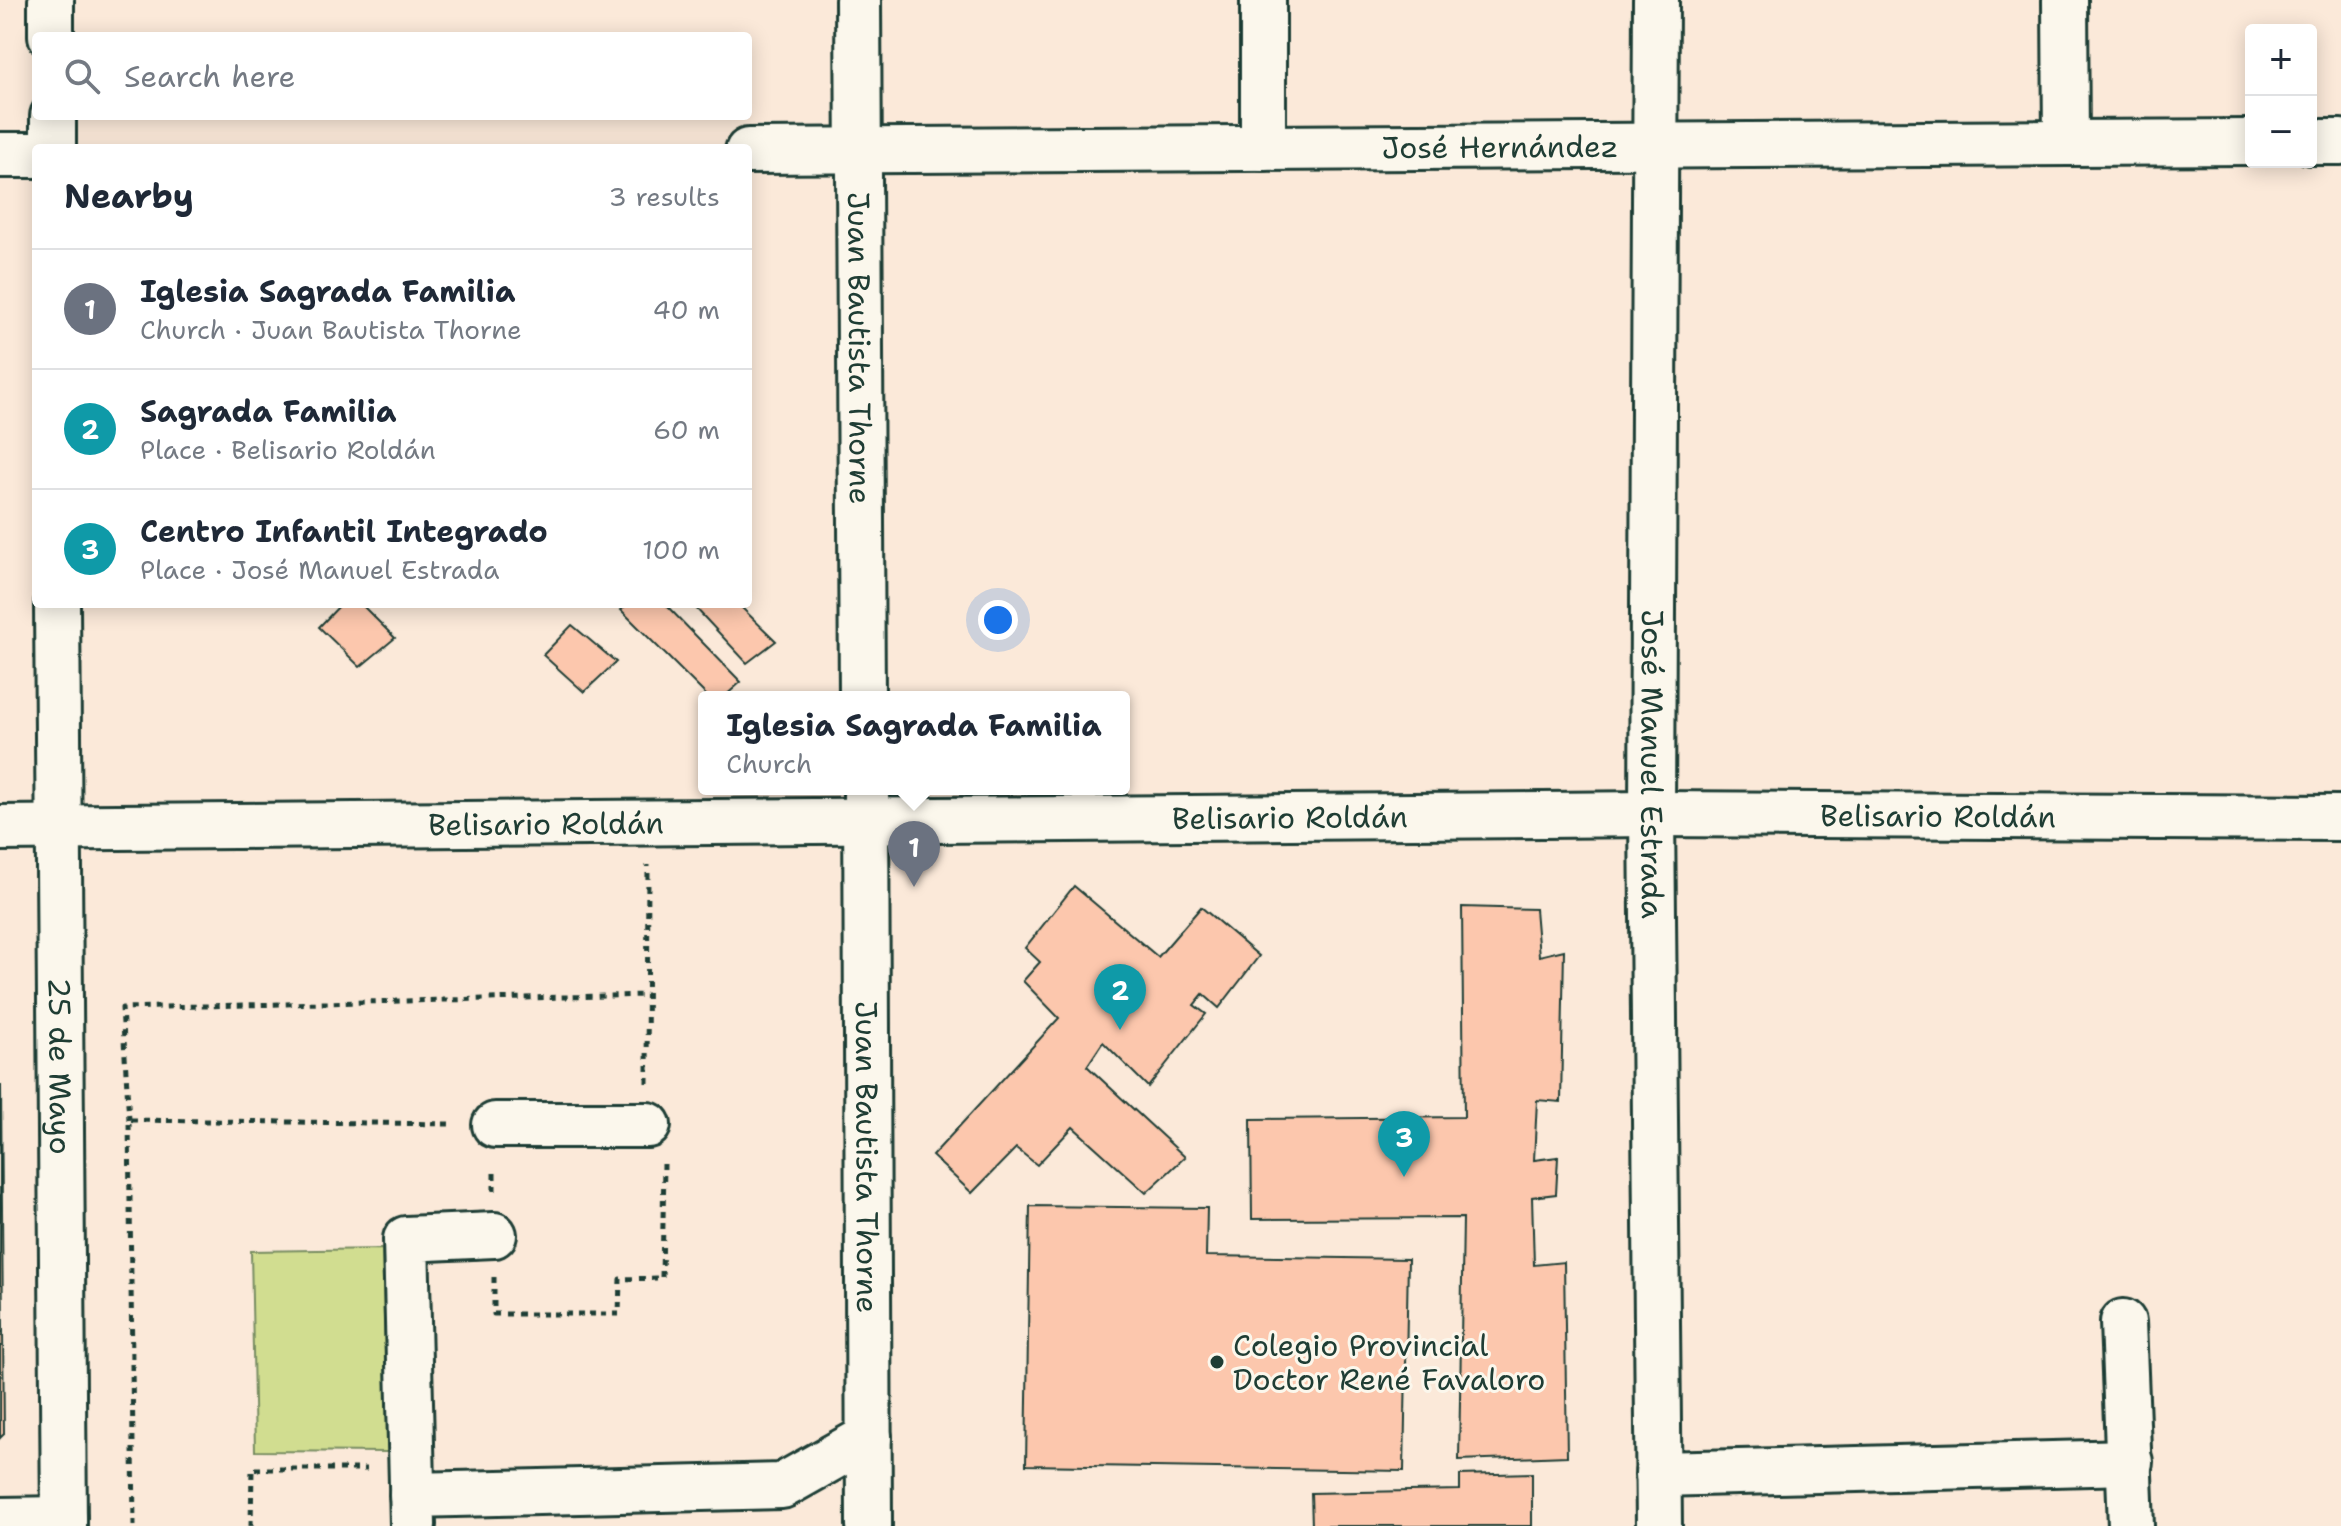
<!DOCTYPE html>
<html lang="en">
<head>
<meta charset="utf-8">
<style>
	:root { --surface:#fff; --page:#f2f2f3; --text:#1f2937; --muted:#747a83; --line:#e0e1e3; --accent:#7c3aed }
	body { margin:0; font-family:"Shantell Sans",sans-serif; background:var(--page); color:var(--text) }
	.controls { position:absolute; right:24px; top:24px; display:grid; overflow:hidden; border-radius:8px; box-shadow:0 4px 20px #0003 }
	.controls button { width:72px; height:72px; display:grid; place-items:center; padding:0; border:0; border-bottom:2px solid var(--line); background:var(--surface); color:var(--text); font:40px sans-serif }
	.you { position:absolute; left:998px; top:620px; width:28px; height:28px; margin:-20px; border:6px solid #fff; border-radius:50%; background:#1a73e8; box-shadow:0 0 0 12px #1a73e833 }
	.badge { display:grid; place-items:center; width:52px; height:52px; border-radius:50%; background:var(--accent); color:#fff; font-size:26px; font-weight:700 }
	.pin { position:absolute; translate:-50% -66px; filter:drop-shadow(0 2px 4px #0008) }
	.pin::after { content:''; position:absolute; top:42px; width:28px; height:24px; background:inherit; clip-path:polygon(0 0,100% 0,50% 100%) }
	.popup { position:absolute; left:698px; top:691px; width:432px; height:104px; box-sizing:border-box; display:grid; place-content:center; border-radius:8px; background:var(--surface); filter:drop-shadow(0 2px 6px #0005); font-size:26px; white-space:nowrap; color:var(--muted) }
	.popup b { font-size:30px; color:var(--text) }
	.popup::after { content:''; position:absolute; left:50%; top:100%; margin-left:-16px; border:16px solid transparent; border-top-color:var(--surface) }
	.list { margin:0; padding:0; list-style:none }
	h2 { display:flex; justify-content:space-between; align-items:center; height:104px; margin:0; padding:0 32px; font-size:34px }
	h2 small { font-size:26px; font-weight:400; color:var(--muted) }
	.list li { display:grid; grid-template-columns:52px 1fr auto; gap:24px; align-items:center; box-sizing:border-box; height:120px; padding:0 32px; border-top:2px solid var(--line) }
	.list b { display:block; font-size:30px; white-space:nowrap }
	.list p { margin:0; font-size:26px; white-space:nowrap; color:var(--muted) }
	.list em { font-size:26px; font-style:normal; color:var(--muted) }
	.icon { flex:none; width:44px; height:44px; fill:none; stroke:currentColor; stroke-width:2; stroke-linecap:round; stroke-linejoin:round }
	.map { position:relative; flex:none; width:2341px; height:1526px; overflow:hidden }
	.search { position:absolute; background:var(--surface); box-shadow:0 4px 20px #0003; left:32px; top:32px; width:720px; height:88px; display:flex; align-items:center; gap:20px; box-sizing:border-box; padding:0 28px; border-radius:8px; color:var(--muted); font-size:30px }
	.panel { position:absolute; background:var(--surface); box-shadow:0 4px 20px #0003; left:32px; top:144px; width:720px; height:464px; border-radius:8px }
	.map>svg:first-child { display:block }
	.green { fill:#d1dd90; stroke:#788d62; stroke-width:2 }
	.building { fill:#fcc7ad; stroke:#1f3d34; stroke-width:2 }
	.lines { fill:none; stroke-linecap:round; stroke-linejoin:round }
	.minor-casing { stroke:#1f3d34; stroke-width:50 }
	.path { stroke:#1f3d34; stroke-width:5; stroke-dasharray:6 6; stroke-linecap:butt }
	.minor { stroke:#fbf7ec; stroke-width:44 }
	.poi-dot { fill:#1f3d34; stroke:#fbf7ec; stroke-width:3 }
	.labels { text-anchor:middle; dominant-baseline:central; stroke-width:6; stroke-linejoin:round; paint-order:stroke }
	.street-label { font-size:30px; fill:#1f3d34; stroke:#fbf7ec }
	.poi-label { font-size:30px; fill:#1f3d34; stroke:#fbf7ec; text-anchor:start }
</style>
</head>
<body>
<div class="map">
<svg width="2341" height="1526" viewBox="0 0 2341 1526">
	<rect width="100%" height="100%" fill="#fbe9d9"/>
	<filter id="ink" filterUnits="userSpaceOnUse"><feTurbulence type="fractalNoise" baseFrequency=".0125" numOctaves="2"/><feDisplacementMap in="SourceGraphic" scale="16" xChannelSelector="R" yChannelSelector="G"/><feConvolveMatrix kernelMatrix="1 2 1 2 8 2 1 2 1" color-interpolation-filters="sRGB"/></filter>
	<g filter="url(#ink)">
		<polygon class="green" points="382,1249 388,1452 255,1451 251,1251"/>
		<g class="building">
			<polygon points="341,604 361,604 395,638 360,667 319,627"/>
			<polygon points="627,604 665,604 741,682 724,697 708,697 621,610"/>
			<polygon points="692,604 738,604 776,641 747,663"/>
			<polygon points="572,625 616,662 584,692 543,655"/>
			<polygon points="1074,886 1158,957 1201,907 1259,956 1219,1008 1203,994 1194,1005 1206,1014 1148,1087 1103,1042 1087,1066 1185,1157 1146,1193 1073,1127 1037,1165 1016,1148 972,1193 932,1156 1059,1018 1023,981 1040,962 1025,948"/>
			<polygon points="1462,907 1535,909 1539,956 1564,950 1561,1102 1537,1100 1534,1160 1558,1157 1556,1194 1532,1197 1534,1265 1564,1262 1567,1456 1459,1460 1463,1218 1252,1219 1251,1119 1464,1117"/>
			<polygon points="1,1086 3,1332 0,1332 0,1086"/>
			<polygon points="1030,1206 1207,1208 1206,1256 1408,1259 1404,1471 1026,1465"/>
			<polygon points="0,1332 3,1332 4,1434 0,1438"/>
			<polygon points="1532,1473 1532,1526 1312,1526 1311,1493 1460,1490 1460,1475"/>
		</g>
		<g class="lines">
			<g class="minor-casing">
				<g id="minor">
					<polyline points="51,0 51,36"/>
					<path id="s1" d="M858 0 862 697"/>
					<polyline points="1263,0 1263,148"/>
					<path id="s2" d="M1656 0 1652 814 1659 1526"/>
					<polyline points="2065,0 2066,143"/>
					<polyline points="53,116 53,148"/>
					<polyline points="2311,142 2341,142"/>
					<path id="s3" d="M748 151 2251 142"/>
					<polyline points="0,155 36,155"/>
					<path id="s4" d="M57 604 64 1526"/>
					<path id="s5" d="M866 789 869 1526"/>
					<path id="s6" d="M0 828 1652 814 2341 818"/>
					<polyline points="495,1125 648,1125"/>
					<polyline points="2123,1322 2131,1526"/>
					<polyline points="1658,1474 2130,1462"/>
					<polyline points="412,1495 782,1486 869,1437"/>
					<polyline points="0,1520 64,1519"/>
					<polyline points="413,1525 406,1239 494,1235"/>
				</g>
			</g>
			<g class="path">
				<polyline points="647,1083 648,865"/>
				<polyline points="129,1120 122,1008 647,995"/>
				<polyline points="494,1191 494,1169"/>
				<polyline points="494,1277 494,1314 619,1314 620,1279 662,1278 664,1164"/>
				<polyline points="134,1526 129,1120 453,1124"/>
				<polyline points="251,1526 252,1469 367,1469"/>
			</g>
			<use href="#minor" class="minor"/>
		</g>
	</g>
	<circle class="poi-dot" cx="1217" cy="1362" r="8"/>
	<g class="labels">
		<g class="street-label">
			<text stroke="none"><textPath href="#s3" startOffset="752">José Hernández</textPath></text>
			<text stroke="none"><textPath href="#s1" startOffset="348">Juan Bautista Thorne</textPath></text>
			<text stroke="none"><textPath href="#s2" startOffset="764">José Manuel Estrada</textPath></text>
			<text stroke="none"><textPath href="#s6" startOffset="1938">Belisario Roldán</textPath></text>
			<text stroke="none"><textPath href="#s6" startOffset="1290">Belisario Roldán</textPath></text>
			<text stroke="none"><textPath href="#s6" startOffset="546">Belisario Roldán</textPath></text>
			<text stroke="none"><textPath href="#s4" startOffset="462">25 de Mayo</textPath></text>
			<text stroke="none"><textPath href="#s5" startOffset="368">Juan Bautista Thorne</textPath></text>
		</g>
		<g class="poi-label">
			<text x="1233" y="1345">Colegio Provincial<tspan x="1233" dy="34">Doctor René Favaloro</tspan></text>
		</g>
	</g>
</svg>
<div class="controls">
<button>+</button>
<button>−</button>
</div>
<div class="you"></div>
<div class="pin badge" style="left:914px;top:887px;background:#6b7280">1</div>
<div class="popup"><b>Iglesia Sagrada Familia</b>Church</div>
<div class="pin badge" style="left:1120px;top:1030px;background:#0f9aa8">2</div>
<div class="pin badge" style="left:1404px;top:1177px;background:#0f9aa8">3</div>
<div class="search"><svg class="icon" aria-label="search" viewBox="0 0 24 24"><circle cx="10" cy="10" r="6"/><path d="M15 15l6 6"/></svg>Search here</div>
<section class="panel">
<h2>Nearby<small>3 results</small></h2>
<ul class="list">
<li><span class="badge" style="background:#6b7280">1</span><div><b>Iglesia Sagrada Familia</b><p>Church · Juan Bautista Thorne</p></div><em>40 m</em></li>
<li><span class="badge" style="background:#0f9aa8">2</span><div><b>Sagrada Familia</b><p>Place · Belisario Roldán</p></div><em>60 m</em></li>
<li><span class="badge" style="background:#0f9aa8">3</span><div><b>Centro Infantil Integrado</b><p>Place · José Manuel Estrada</p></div><em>100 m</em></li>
</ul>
</section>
</div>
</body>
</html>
